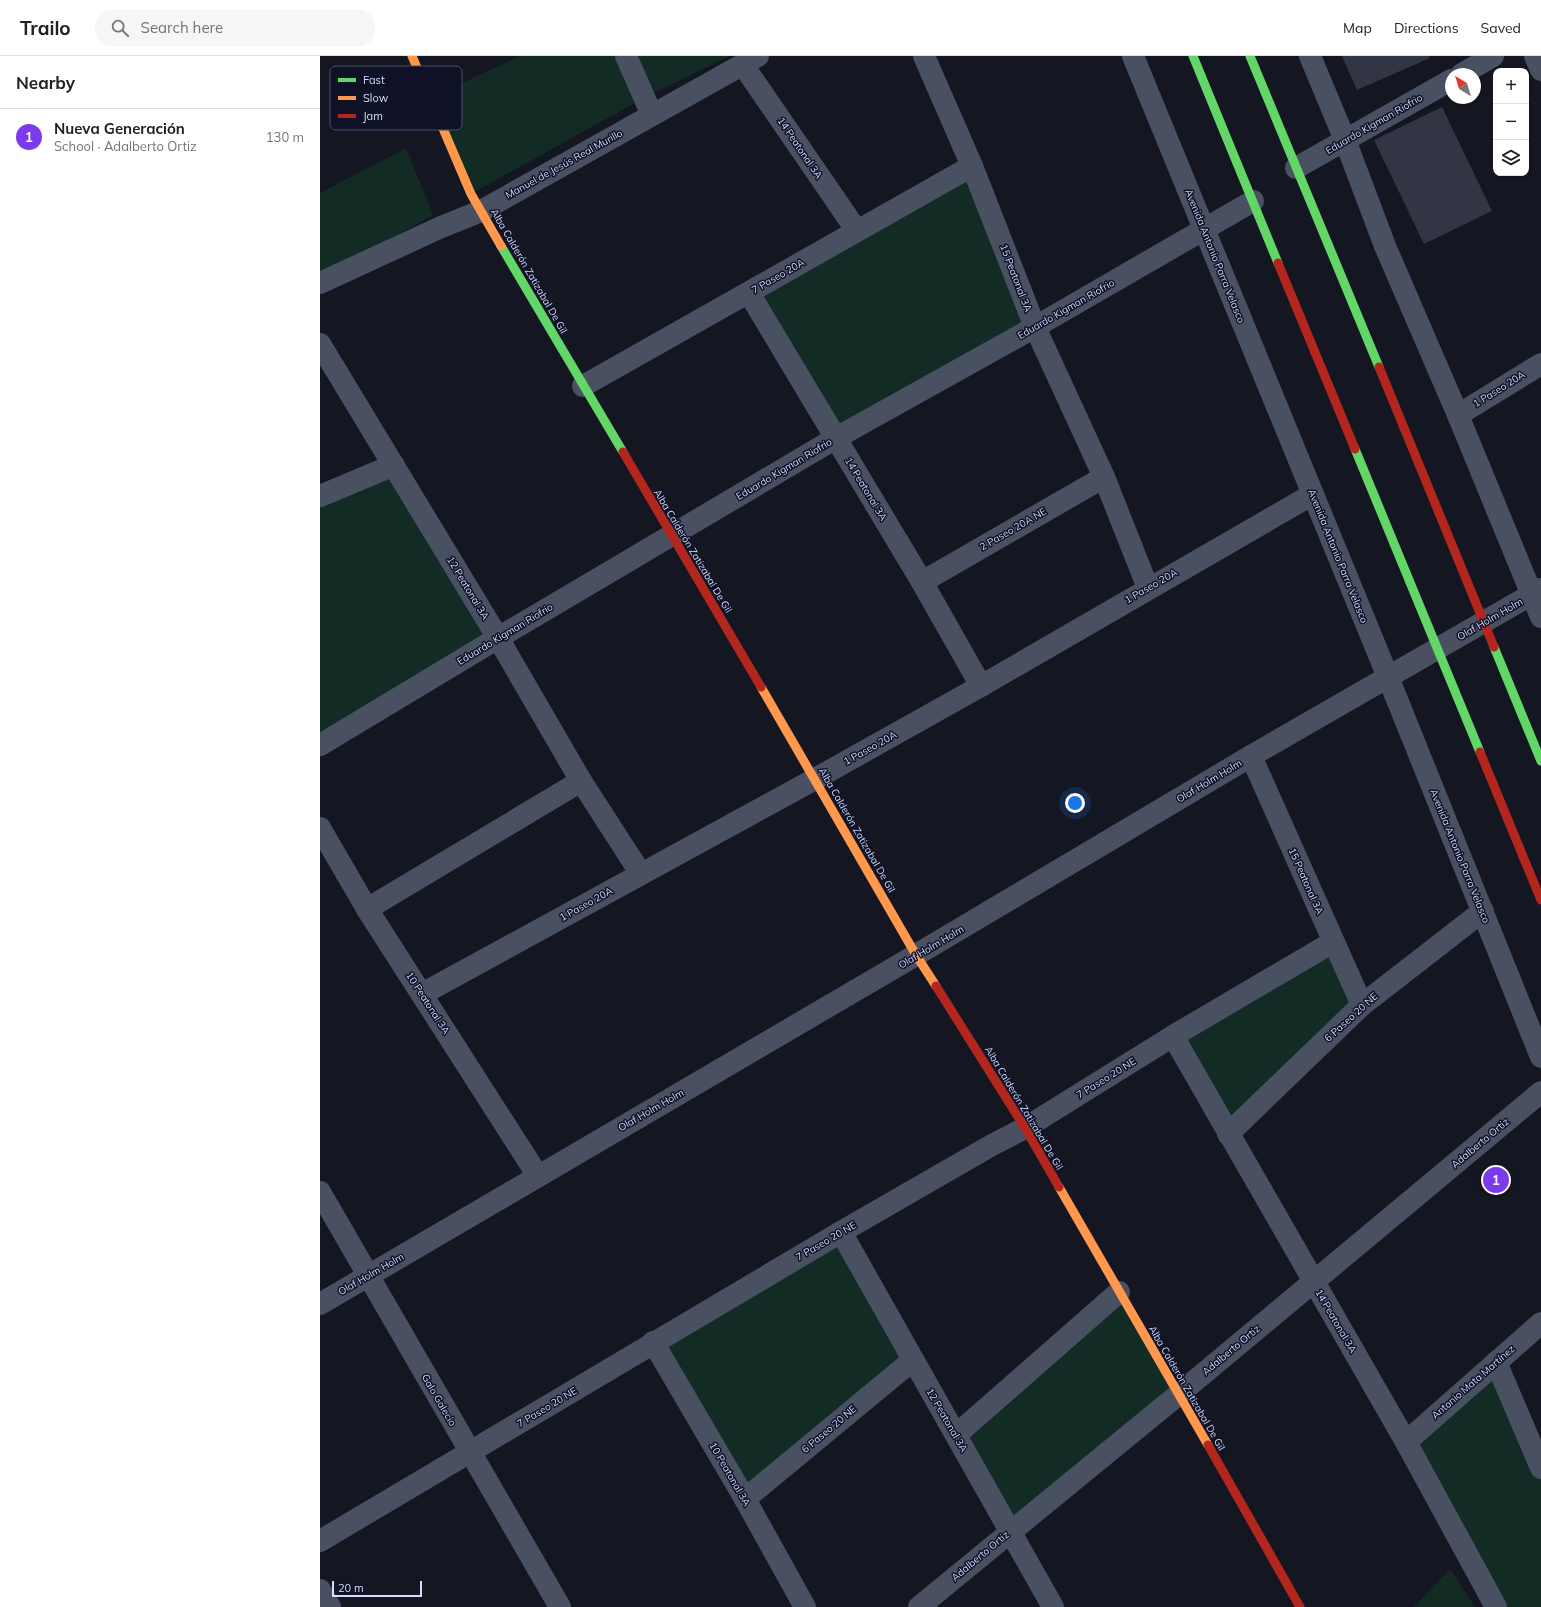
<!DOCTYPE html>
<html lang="en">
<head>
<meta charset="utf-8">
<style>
	:root { --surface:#fff; --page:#f6f6f6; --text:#202124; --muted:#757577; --line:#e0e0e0; --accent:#7c3aed }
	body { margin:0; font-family:Mulish,sans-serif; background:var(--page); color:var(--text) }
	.controls { position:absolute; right:12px; top:12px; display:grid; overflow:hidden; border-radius:8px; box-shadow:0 1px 3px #0004 }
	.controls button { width:36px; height:36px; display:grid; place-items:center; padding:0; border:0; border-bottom:1px solid var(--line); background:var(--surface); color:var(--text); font:20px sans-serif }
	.compass { position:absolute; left:1125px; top:12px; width:36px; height:36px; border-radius:50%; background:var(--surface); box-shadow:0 1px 3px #0004; rotate:322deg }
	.scale { position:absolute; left:12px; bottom:10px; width:90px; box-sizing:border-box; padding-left:4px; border:2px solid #d4ddff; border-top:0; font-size:11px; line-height:14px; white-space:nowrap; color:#d4ddff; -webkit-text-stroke:3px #0f1226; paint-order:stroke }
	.you { position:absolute; left:755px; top:747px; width:14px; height:14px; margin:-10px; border:3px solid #fff; border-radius:50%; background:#1a73e8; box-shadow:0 0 0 6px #1a73e833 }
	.badge { display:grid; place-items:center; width:26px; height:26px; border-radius:50%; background:var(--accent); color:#fff; font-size:13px; font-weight:700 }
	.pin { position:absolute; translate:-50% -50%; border:2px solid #fff; box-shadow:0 1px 4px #0006 }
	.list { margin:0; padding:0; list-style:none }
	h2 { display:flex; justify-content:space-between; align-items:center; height:52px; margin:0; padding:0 16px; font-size:17px }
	h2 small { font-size:13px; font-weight:400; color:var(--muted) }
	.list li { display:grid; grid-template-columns:26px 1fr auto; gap:12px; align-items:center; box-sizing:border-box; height:56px; padding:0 16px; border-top:1px solid var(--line) }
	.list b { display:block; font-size:15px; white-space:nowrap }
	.list p { margin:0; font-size:13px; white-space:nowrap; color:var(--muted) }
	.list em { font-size:13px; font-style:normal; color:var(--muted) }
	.icon { flex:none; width:22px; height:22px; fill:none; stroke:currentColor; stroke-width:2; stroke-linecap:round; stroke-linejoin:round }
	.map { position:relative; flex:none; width:1221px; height:1551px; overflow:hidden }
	header { display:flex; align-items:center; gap:24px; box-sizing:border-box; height:56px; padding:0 20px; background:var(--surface); border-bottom:1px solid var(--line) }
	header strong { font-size:19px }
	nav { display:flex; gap:22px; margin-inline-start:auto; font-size:14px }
	.search { width:280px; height:36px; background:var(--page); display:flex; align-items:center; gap:10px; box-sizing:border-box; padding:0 14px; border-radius:16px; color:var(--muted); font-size:15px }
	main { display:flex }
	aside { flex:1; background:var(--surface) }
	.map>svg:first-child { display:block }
	.green { fill:#122c25 }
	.building { fill:#323543 }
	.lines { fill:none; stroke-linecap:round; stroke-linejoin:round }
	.street { stroke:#495062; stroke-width:22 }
	.fast { stroke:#63d668; stroke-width:9 }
	.slow { stroke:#ff974d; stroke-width:9 }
	.jam { stroke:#b3261e; stroke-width:9 }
	.labels { text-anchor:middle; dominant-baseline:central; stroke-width:3; stroke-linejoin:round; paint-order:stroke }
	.street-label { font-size:10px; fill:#d4ddff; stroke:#0f1226 }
	.key { fill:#0f1226; stroke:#4a4f67; stroke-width:1 }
	.key-label { font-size:11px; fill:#d4ddff }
</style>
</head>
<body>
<header>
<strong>Trailo</strong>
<div class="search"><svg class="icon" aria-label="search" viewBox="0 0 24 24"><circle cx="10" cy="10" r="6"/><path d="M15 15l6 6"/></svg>Search here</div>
<nav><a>Map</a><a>Directions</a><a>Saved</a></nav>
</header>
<main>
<aside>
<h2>Nearby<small></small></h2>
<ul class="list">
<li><span class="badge">1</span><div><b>Nueva Generación</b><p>School · Adalberto Ortiz</p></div><em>130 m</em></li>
</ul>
</aside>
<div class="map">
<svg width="1221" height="1551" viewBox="0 0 1221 1551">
	<rect width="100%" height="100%" fill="#141621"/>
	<g class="green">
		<polygon points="200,0 410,0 322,43 151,138 110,42"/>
		<polygon points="86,92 113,159 0,223 0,137"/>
		<polygon points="652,110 715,271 516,382 429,237"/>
		<polygon points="74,409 178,582 0,689 0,440"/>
		<polygon points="1013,886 1042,949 908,1078 853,980"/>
		<polygon points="521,1176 593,1304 425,1443 333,1286"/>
		<polygon points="799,1236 859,1338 690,1476 637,1378"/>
		<polygon points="1176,1306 1221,1398 1221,1551 1176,1551 1086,1386"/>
		<polygon points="1130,1513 1155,1551 1094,1551"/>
	</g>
	<g class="building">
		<polygon points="1022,0 1109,0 1110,2 1037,34"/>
		<polygon points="1122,51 1172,155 1104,188 1054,84"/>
	</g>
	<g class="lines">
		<g class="street">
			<polyline points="306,0 332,59"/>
			<polyline points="604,0 652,110 715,271 784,421 828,532"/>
			<polyline points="813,0 1068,621 1221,1001"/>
			<polyline points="990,0 1025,84 1065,190 1138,359 1221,561"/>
			<polyline points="1215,0 1221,14"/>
			<polyline points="423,9 537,175"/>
			<polyline points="1142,18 1173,0"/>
			<polyline points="976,112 1131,24"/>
			<polyline points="0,227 119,172 161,155 438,0"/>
			<polyline points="429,237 602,526 661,630"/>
			<polyline points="0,288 178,582 261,725 321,818"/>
			<polyline points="263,330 652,110"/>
			<polyline points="1138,359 1221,308"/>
			<polyline points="0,440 74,409"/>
			<polyline points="602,526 784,421"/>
			<polyline points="0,689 178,582 516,382 715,271 933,145"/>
			<polyline points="931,700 1042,949"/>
			<polyline points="0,772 47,853 218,1120"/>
			<polyline points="47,853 261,725"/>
			<polyline points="102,938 495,723 661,630 993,438"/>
			<polyline points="853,980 1086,1386 1176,1551"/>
			<polyline points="908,1078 1042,949 1163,855"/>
			<polyline points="0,1136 240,1551"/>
			<polyline points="521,1176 733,1551"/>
			<polyline points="0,1248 596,899 931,700 1221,533"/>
			<polyline points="333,1286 425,1443 485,1551"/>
			<polyline points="1176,1306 1221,1412"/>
			<polyline points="637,1378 799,1236"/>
			<polyline points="1086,1386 1221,1267"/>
			<polyline points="425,1443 593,1304"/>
			<polyline points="0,1485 521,1176 672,1089 705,1072 853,980 1013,886"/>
			<polyline points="0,1534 10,1551"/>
			<polyline points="599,1551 859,1338 1221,1036"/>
		</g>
		<g class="fast">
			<polyline points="873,0 958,207"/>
			<polyline points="930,0 1059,311"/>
			<polyline points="181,190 303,396"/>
			<polyline points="1035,393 1160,696"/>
			<polyline points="1174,591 1221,705"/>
		</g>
		<g class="slow">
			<polyline points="92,0 151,138 181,190"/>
			<polyline points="441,631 596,899 616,930"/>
			<polyline points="739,1131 888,1389"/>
		</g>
		<g class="jam">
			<polyline points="958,207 1035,393"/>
			<polyline points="1059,311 1174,591"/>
			<polyline points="303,396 441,631"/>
			<polyline points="1160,696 1221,844"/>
			<polyline points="616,930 705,1072 739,1131"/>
			<polyline points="888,1389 980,1551"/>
		</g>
	</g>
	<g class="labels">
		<g class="street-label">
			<text transform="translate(1054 68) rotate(-30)">Eduardo Kigman Riofrio</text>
			<text transform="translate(480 92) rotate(56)">14 Peatonal 3A</text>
			<text transform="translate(244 108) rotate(-29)">Manuel de Jesús Real Murillo</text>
			<text transform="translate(895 200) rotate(68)">Avenida Antonio Parra Velasco</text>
			<text transform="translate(209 215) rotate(60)">Alba Calderón Zatizabal De Gil</text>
			<text transform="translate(458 220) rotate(-30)">7 Paseo 20A</text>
			<text transform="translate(696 222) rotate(69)">15 Peatonal 3A</text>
			<text transform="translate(746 253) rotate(-30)">Eduardo Kigman Riofrio</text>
			<text transform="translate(1179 333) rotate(-32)">1 Paseo 20A</text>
			<text transform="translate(464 413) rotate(-31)">Eduardo Kigman Riofrio</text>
			<text transform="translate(546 433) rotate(59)">14 Peatonal 3A</text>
			<text transform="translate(693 473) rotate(-30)">2 Paseo 20A NE</text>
			<text transform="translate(373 495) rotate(59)">Alba Calderón Zatizabal De Gil</text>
			<text transform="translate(1018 500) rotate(68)">Avenida Antonio Parra Velasco</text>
			<text transform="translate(831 530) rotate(-30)">1 Paseo 20A</text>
			<text transform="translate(148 532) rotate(59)">12 Peatonal 3A</text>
			<text transform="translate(1170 563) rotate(-30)">Olaf Holm Holm</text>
			<text transform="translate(185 578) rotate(-31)">Eduardo Kigman Riofrio</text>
			<text transform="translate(550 692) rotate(-29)">1 Paseo 20A</text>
			<text transform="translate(889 725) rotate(-31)">Olaf Holm Holm</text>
			<text transform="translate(537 774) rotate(60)">Alba Calderón Zatizabal De Gil</text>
			<text transform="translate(1140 800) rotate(68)">Avenida Antonio Parra Velasco</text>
			<text transform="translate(986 825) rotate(66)">15 Peatonal 3A</text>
			<text transform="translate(266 848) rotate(-29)">1 Paseo 20A</text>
			<text transform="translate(611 891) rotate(-31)">Olaf Holm Holm</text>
			<text transform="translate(108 947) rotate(57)">10 Peatonal 3A</text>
			<text transform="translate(1031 961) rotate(-42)">6 Paseo 20 NE</text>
			<text transform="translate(786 1022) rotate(-32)">7 Paseo 20 NE</text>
			<text transform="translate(704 1052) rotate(59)">Alba Calderón Zatizabal De Gil</text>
			<text transform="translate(331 1054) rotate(-30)">Olaf Holm Holm</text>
			<text transform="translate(1160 1087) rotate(-40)">Adalberto Ortiz</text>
			<text transform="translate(506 1185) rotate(-30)">7 Paseo 20 NE</text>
			<text transform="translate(51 1218) rotate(-30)">Olaf Holm Holm</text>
			<text transform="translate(1016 1265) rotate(60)">14 Peatonal 3A</text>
			<text transform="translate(911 1294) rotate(-40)">Adalberto Ortiz</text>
			<text transform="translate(1153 1326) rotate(-41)">Antonio Mata Martínez</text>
			<text transform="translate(867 1332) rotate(60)">Alba Calderón Zatizabal De Gil</text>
			<text transform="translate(119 1344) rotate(60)">Galo Galecio</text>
			<text transform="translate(227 1351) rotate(-31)">7 Paseo 20 NE</text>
			<text transform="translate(627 1364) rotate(60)">12 Peatonal 3A</text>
			<text transform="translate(509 1373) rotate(-40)">6 Paseo 20 NE</text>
			<text transform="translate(410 1418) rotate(60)">10 Peatonal 3A</text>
			<text transform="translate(660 1500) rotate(-40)">Adalberto Ortiz</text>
		</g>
	</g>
	<rect x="10" y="10" width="132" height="64" rx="6" class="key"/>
	<rect x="18" y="22" width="18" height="4" fill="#63d668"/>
	<rect x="18" y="40" width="18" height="4" fill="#ff974d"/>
	<rect x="18" y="58" width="18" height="4" fill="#b3261e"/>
	<g class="key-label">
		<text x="43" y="28">Fast</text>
		<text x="43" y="46">Slow</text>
		<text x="43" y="64">Jam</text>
	</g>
</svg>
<div class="controls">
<button>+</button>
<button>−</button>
<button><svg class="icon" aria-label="layers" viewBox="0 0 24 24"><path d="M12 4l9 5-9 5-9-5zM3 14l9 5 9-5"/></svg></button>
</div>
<svg class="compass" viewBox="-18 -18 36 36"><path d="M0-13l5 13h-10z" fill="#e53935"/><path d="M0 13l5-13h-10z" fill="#757577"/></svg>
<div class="scale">20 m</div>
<div class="you"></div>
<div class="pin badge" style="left:1176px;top:1124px">1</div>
</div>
</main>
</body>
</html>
